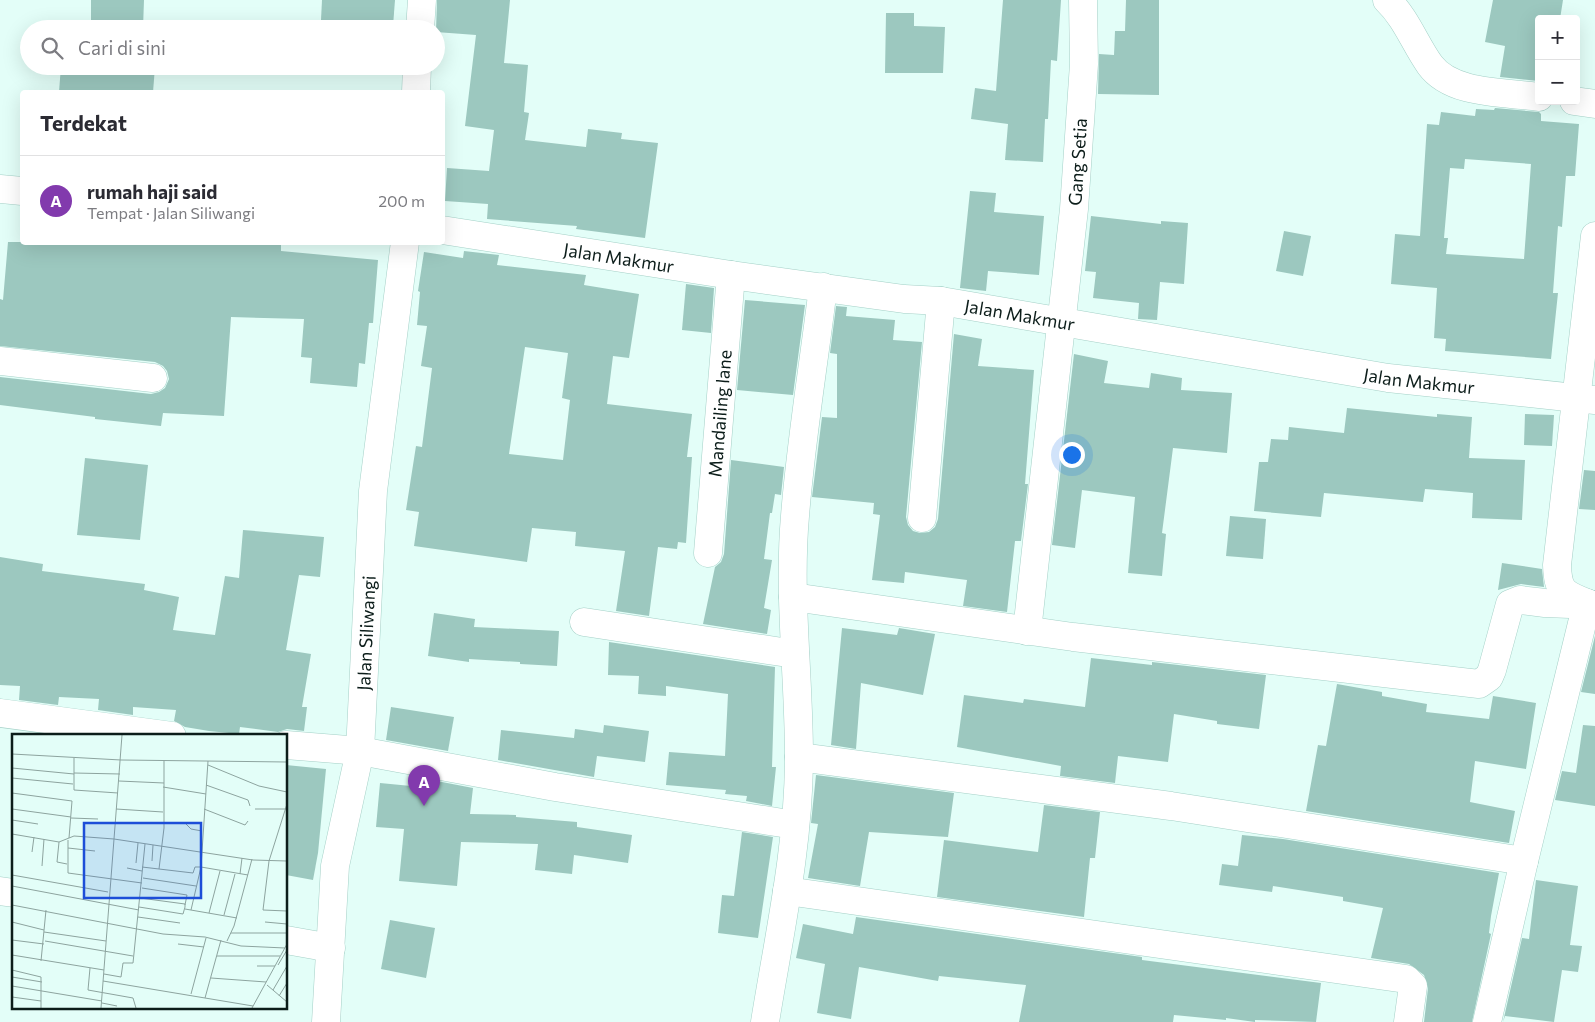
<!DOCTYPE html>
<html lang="id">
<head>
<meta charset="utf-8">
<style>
	:root { --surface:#fff; --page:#f2f2f3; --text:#2b2b33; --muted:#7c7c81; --line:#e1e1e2; --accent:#823aad }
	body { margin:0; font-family:Commissioner,sans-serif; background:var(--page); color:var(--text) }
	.controls { position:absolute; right:15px; top:15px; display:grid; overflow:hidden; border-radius:5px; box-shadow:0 5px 20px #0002 }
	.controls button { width:45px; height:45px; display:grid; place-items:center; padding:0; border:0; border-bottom:1px solid var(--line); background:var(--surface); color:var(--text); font:25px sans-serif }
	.you { position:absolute; left:1071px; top:454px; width:18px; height:18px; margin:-12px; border:4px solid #fff; border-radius:50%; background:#1a73e8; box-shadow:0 0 0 8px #1a73e833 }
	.badge { display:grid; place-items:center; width:32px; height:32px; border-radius:50%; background:var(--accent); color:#fff; font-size:16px; font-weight:700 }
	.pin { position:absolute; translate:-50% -41px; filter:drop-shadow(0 1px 2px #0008) }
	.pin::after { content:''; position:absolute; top:26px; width:18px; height:15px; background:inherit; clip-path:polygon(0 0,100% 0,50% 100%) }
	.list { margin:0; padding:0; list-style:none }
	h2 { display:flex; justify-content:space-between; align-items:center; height:65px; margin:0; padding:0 20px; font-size:21px }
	h2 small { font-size:16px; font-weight:400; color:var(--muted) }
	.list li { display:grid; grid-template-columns:32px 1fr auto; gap:15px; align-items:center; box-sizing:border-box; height:90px; padding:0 20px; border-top:1px solid var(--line) }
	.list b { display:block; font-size:19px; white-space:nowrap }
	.list p { margin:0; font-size:16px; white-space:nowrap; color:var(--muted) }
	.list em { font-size:16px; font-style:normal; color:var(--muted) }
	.icon { flex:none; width:28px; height:28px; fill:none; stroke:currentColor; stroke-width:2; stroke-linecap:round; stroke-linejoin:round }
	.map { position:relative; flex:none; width:1595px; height:1022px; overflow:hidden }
	.search { position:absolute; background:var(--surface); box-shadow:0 5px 20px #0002; left:20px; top:20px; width:425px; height:55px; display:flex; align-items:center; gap:12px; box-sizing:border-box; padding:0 18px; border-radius:28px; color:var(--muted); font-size:19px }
	.panel { position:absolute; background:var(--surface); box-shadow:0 5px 20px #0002; left:20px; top:90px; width:425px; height:155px; border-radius:5px }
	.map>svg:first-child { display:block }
	.building { fill:#9cc8bf; fill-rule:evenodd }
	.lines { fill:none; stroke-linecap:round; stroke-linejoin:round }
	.minor-casing { stroke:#a4d0c7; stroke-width:29 }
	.minor { stroke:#fff; stroke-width:28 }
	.labels { text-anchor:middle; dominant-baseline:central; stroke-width:4; stroke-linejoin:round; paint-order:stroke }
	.street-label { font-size:18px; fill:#0c1d1a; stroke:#e3fef8 }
	.inset-road { fill:none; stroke:#8da49f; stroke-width:1 }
	.view { fill:#1d4ed8; fill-opacity:0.15; stroke:#1d4ed8; stroke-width:2.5 }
	.inset-edge { fill:none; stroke:#0c1d1a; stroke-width:2.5 }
</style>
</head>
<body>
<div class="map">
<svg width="1595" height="1022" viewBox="0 0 1595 1022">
	<rect width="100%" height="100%" fill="#e3fef8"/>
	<g class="building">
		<polygon points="91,0 144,0 143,28 91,27"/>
		<polygon points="322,0 395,0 393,26 321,20"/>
		<polygon points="437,0 510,0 504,63 528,65 524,112 529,113 525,140 586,147 588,129 622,133 621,139 658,143 645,238 576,229 577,226 487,219 488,204 445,201 447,168 489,171 494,130 465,126 476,35 436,32"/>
		<polygon points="1003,0 1061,0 1057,61 1051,60 1048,119 1045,119 1043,162 1005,160 1008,124 971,119 975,88 996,91"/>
		<polygon points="1126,0 1159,0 1159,95 1098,94 1099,54 1114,55 1115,31 1125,31"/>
		<polygon points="1493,0 1563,0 1560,19 1539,19 1539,81 1500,77 1505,46 1485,42"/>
		<polygon points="886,13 914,13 914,26 945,27 943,73 885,73"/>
		<polygon points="61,66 155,67 153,92 59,92"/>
		<path d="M1495 108 1539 112 1541 114V121L1579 124 1575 176H1566L1562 227 1558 226 1553 293H1558L1551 359 1445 351 1446 339 1434 338 1437 288 1391 284 1395 234 1420 236 1427 124 1439 125 1441 112 1475 116 1476 109 1494 110ZM1465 159 1531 164 1524 259 1446 254 1448 238H1444L1450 168 1464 169Z"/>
		<polygon points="970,191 996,193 994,212 1044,216 1039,275 988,271 986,291 960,288"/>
		<polygon points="1091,216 1161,224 1161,221 1188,223 1184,284 1160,282 1157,320 1138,319 1139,303 1093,298 1096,272 1085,271"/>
		<polygon points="1284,231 1311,236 1303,276 1276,271"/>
		<polygon points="8,242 281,242 281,251 378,260 373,323 369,323 365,364 359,363 357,387 310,383 312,358 301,357 304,319 231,317 224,416 163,413 161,426 95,419 95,417 0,405 0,377 151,394 159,392 165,388 169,379 167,371 163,366 155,362 0,346 0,299 3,300"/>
		<path d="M464 251 499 255 497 265 586 275 584 285 639 294 629 358 613 356 607 404 692 414 687 457H692L686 543 678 542 677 549 658 547 649 616 616 611 625 551 575 546 576 532 532 528 527 562 414 546 419 512 406 510 416 446 422 447 432 368 421 366 427 326 417 325 420 292 418 291 424 252 463 258ZM525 347 568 353 562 398 570 400 563 460 509 454Z"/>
		<polygon points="686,284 714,288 711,333 682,330"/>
		<polygon points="745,300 805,305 793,395 737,390"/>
		<polygon points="836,306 847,307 846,316 895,320 893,340 922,342 906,517 908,525 913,531 920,533 929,532 935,527 938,519 954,334 982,339 978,366 1034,370 1025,484 1028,484 1021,541 1015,541 1007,612 963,606 967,580 905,572 904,583 872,580 880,515 873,514 874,503 812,497 822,417 837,418 837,354 830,353"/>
		<polygon points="1074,354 1108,361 1104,383 1149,388 1151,373 1182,378 1181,390 1232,393 1227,453 1173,448 1162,533 1166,534 1162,576 1128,573 1135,497 1082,490 1075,548 1052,545"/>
		<polygon points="1347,408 1437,417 1437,414 1472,417 1469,458 1525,460 1522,520 1472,518 1473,493 1425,489 1423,502 1324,493 1321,517 1254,511 1259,462 1268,462 1271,439 1288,440 1289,427 1344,433"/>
		<polygon points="1525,414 1554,415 1552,446 1524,445"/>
		<polygon points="85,458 148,465 140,540 77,535"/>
		<polygon points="731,460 784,467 781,495 775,494 772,513 770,513 764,559 772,560 764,608 771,610 767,634 703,624 715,567 721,562 724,554"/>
		<polygon points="1584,470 1595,471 1595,510 1579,509"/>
		<polygon points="1230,516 1266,519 1263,559 1226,556"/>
		<polygon points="243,530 324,537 320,577 299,575 286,650 311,654 302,707 307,707 304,731 287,729 278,732 240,727 239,734 209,731 185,727 174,721 176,710 133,707 133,715 98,710 99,699 59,697 58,705 19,700 20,686 0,685 0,557 43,564 42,571 145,584 144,590 179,597 173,630 215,635 225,576 239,578"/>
		<polygon points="1502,563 1542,569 1544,587 1521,584 1498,590"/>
		<polygon points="434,613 475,619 474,627 559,631 557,666 520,664 520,662 469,659 469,662 428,656"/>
		<polygon points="842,628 897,635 899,628 935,634 923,695 861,683 856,749 831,745"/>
		<polygon points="1595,636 1595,694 1581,692"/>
		<polygon points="609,642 775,667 772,767 776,767 772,806 746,801 747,796 725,794 726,790 666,785 669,752 725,756 728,694 666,686 666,696 638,694 639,676 608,675"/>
		<polygon points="1091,658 1152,665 1152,662 1266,675 1259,729 1217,724 1217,721 1174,714 1168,762 1118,756 1115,783 1060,776 1061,766 957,747 964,695 1023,703 1024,699 1085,707"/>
		<polygon points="1337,684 1382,692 1382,696 1427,704 1426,712 1489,719 1493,696 1536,703 1526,769 1475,761 1470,802 1515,811 1509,843 1306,811 1318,745 1326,746"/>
		<polygon points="391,707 454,717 448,751 386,740"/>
		<polygon points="604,725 649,731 645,762 597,756 594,777 498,760 501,730 574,738 575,729 603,733"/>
		<polygon points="1583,725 1595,726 1595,806 1555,800 1562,771 1576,773"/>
		<polygon points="286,765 326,769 318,853 313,880 286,875"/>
		<polygon points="816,775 954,793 948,837 869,832 860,886 808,878 818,824 811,823"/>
		<polygon points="411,776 473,788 470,814 516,815 516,817 577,822 577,827 632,835 628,863 574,855 572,874 535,870 538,844 461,842 457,886 399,881 404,829 376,827 380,783 411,786"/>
		<polygon points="1044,805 1100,812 1095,858 1090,858 1084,917 937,897 944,840 1038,852"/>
		<polygon points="742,832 773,837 758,938 718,933 722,895 734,896"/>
		<polygon points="1242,835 1283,839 1499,873 1491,916 1489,933 1491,934 1472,1022 1424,1022 1428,988 1424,975 1409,964 1371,958 1383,908 1343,901 1343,897 1273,886 1272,892 1219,885 1222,864 1238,866"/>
		<polygon points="1536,880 1578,886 1570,945 1582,946 1578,972 1562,970 1554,1022 1505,1016 1503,1022 1522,938 1529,939"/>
		<polygon points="856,917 1142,957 1142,960 1321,983 1316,1022 1255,1020 1255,1022 1226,1018 1226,1020 1174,1015 1173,1022 1019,1022 1026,985 939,976 938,981 859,967 851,1019 817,1013 825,964 796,958 803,924 853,934"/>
		<polygon points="390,920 435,928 426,978 381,969"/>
	</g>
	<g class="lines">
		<g class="minor-casing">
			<g id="minor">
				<path d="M1387 0C1406 18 1415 44 1430 65 1452 95 1505 92 1539 97"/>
				<polyline points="420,29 422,0"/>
				<polyline points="416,92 417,66"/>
				<polyline points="1574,101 1595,104"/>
				<polyline points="0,189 22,191"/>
				<path id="s1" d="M442 230 731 275 904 299 941 301 1388 378 1595 400"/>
				<polyline points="0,361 153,378"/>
				<polyline points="922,518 941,301"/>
				<path id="s2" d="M708 553 731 275"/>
				<polyline points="793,597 1073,637 1479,684 1489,677 1492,670 1510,604 1520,600 1545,603 1595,605"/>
				<path d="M1587 603C1563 594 1558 591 1557 565L1595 236"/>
				<polyline points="584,622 795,654"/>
				<path id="s3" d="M1027 631 1074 209 1084 64 1083 0"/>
				<polyline points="0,713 172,736"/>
				<polyline points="286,745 360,751 555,787 795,825"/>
				<polyline points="799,757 1171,806 1524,861"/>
				<polyline points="0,891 14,893"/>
				<polyline points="787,891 1399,978 1406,979 1413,986 1408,1022"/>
				<polyline points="286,940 331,948"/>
				<path id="s4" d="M326 1022 335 866 360 751 373 491 405 242"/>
				<path d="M765 1022C779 935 799 846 799 757 799 676 788 596 795 516 801 439 814 363 823 287"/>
				<polyline points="1487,1022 1524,861 1587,603"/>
			</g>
		</g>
		<use href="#minor" class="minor"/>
	</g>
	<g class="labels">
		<g class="street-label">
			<text stroke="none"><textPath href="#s3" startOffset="472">Gang Setia</textPath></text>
			<text stroke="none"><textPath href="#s1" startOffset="179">Jalan Makmur</textPath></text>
			<text stroke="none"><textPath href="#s1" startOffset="584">Jalan Makmur</textPath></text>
			<text stroke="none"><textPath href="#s1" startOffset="989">Jalan Makmur</textPath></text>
			<text stroke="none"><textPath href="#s2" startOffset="140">Mandailing lane</textPath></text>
			<text stroke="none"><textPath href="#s4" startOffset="392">Jalan Siliwangi</textPath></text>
		</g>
	</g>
	<g transform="translate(12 734)">
		<rect width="275" height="275" fill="#e3fef8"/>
		<path class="inset-road" d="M0 20 109 26M62 24V56L106 59M109 26 275 28M196 31 247 52 275 58M0 34 62 40M62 39 108 40M0 44 61 50M107 47 152 49M194 51 236 66 238 72M151 53 194 60M0 59 60 67 57 104M275 70 257 127 251 176 275 177M0 75 59 83M104 75 151 78M192 75 233 91 236 87M243 75H274M59 84 86 85M0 86 26 90M172 88 179 95 190 97M0 100 47 108 62 102 102 105 241 126 275 127M56 106V139L130 149M47 108 45 128 55 130M56 114 83 117M20 118 22 103M140 127 141 111M124 129 126 109M30 132 32 105M130 133 181 139 183 133H189L236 141M115 134 130 137M147 135 152 94V27M228 140 230 124M0 141 96 158M131 144 184 152M0 152 127 176M130 154 175 161 173 171M0 171 151 200 193 203 229 212 273 214M127 173 171 180 173 173V170L128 164M173 175 225 184M179 176 189 133 196 27M197 179 208 137M212 181 223 140M126 183 168 189M0 188 32 196M253 188 275 190M32 198 94 207M219 199H275M0 206 32 210M33 207 121 222M215 207 222 192 240 125M166 210 192 213M0 221 92 236M205 222H268M29 227 34 176M266 231 275 216M245 232H263M78 234 76 256 121 264 124 274M0 236 29 243V267M92 240 109 243 111 229H121L133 110M0 243 30 248M199 244 254 248M91 247 241 272M255 251 275 268M0 252 90 267M261 256 275 232M179 260 194 204M267 262 275 249M0 263 29 267V274M193 264 209 206M90 269 105 272M89 274 110 1M240 274 275 210"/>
		<path class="view" d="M72 89H189V164H72Z"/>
		<rect width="275" height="275" class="inset-edge"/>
	</g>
</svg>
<div class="controls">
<button>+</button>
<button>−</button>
</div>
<div class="you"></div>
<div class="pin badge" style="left:424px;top:806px">A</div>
<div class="search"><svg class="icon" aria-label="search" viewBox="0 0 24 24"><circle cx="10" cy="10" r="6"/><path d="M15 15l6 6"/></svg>Cari di sini</div>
<section class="panel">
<h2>Terdekat<small></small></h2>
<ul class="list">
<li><span class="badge">A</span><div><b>rumah haji said</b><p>Tempat · Jalan Siliwangi</p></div><em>200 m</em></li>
</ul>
</section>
</div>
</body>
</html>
